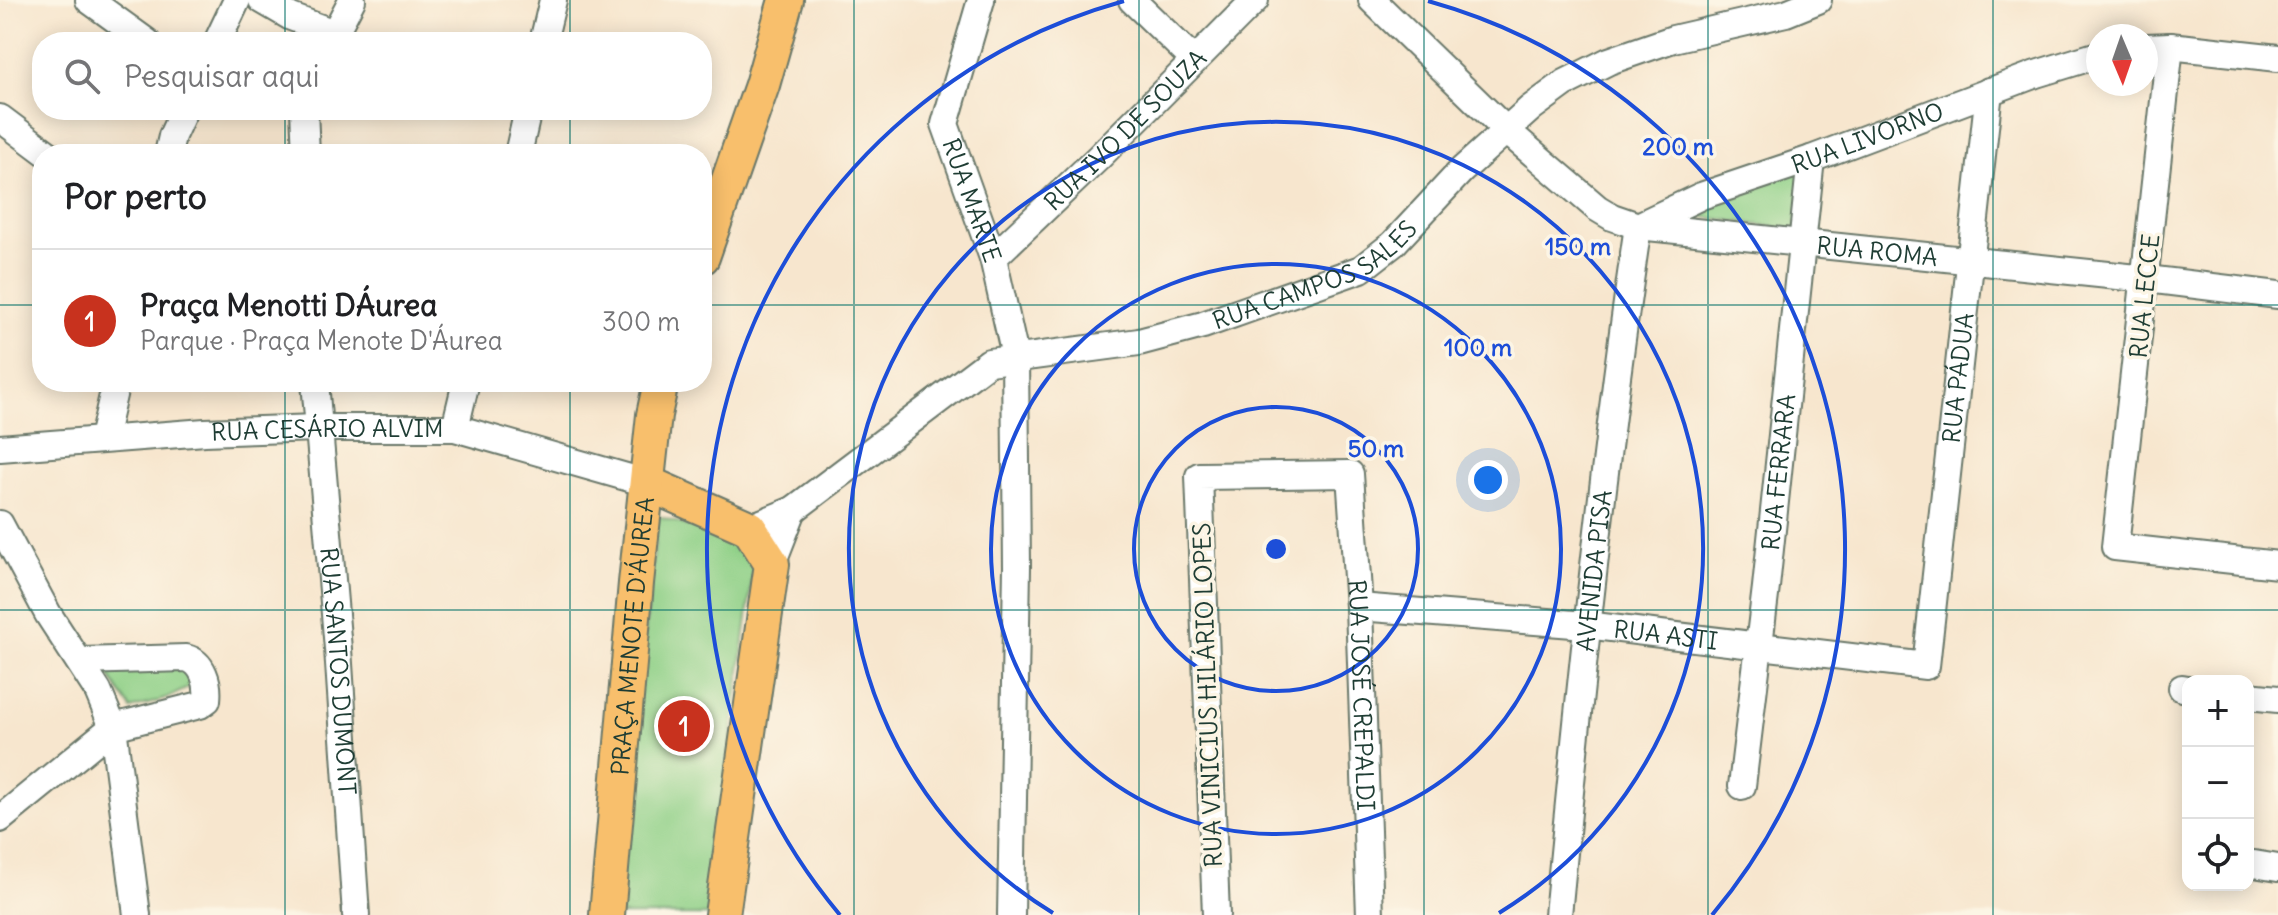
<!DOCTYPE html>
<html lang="pt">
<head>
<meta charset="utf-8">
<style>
	:root { --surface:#fff; --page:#f6f6f6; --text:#202124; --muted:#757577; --line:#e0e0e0; --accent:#c8321e }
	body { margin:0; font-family:Delius,sans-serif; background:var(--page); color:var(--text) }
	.controls { position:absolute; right:24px; bottom:24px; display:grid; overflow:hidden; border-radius:16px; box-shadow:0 4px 20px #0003 }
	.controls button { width:72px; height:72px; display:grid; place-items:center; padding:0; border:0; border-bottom:2px solid var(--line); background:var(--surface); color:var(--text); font:40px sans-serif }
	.compass { position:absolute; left:2086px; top:24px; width:72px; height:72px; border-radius:50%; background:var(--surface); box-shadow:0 4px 20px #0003; rotate:178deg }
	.you { position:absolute; left:1488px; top:480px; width:28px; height:28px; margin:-20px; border:6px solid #fff; border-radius:50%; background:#1a73e8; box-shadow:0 0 0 12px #1a73e833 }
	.badge { display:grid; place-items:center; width:52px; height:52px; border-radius:50%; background:var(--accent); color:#fff; font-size:26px; font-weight:700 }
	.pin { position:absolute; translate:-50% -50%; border:4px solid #fff; box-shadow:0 2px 8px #0006 }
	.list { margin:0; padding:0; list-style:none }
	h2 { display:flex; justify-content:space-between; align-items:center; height:104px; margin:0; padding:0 32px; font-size:34px }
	h2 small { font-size:26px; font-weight:400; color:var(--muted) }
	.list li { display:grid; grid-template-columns:52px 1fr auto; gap:24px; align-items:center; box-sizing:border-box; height:144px; padding:0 32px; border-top:2px solid var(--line) }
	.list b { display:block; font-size:30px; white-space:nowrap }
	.list p { margin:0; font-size:26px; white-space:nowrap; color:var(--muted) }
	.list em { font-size:26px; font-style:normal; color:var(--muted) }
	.icon { flex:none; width:44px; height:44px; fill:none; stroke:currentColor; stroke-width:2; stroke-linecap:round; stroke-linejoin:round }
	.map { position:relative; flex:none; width:2278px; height:915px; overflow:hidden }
	.search { position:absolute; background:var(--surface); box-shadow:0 4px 20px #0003; left:32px; top:32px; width:680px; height:88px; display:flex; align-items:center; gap:20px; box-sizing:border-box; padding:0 28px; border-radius:32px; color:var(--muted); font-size:30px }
	.panel { position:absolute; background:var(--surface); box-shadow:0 4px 20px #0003; left:32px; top:144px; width:680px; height:248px; border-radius:32px }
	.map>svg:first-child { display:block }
	.green { fill:#8fd087; stroke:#57865e; stroke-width:2 }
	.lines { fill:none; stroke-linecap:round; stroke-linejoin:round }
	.minor-casing { stroke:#6b786a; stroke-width:30 }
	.major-casing { stroke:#6b786a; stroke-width:38 }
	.minor { stroke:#fff; stroke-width:26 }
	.major { stroke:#f8bf6c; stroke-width:34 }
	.grid { fill:none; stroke:#0f766e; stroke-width:2; stroke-opacity:0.55 }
	.ring { fill:none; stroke:#1d4ed8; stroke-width:4 }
	.labels { text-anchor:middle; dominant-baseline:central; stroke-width:7; stroke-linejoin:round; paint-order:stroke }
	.street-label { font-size:24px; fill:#1f3d34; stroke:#fcf5e5 }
	.centre { fill:#1d4ed8; stroke:#fcf5e5; stroke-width:4 }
	.ring-label { font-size:24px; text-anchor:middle; font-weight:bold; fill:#1d4ed8; stroke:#fcf5e5; stroke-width:7; stroke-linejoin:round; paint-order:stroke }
</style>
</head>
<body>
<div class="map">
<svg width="2278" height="915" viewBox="0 0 2278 915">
	<rect width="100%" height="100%" fill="#fcf5e5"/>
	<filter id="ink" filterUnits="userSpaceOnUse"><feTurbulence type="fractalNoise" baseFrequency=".0125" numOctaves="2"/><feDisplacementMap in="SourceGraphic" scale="16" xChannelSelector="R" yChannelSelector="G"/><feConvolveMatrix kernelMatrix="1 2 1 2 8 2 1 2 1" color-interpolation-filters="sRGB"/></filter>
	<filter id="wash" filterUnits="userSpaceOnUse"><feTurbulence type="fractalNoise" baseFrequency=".006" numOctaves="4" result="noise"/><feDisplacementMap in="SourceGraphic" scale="32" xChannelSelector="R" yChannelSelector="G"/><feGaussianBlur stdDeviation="1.8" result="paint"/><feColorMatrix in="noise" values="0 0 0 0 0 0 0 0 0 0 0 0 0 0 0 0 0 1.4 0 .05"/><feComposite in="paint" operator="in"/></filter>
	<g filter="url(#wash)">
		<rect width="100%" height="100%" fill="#f7e6ce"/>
		<g class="green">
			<polygon points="1803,169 1795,230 1684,214"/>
			<polygon points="658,516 756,548 708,915 615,915"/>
			<polygon points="184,661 201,682 165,699 131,709 101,663"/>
		</g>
	</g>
	<g filter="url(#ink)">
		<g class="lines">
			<g class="minor-casing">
				<g id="minor">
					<polyline points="89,0 147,42"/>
					<polyline points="262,0 291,17 334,33"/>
					<path id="s1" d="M981 0 945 124 993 258 1015 356 1017 567 1011 915"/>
					<polyline points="1132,0 1194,60"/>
					<path id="s2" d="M1372 0 1507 131 1597 208 1612 217 1638 226 2147 279 2278 295"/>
					<polyline points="217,42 237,0"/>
					<polyline points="330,42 352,0"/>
					<polyline points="543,42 553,0"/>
					<polyline points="2170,46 2115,547 2278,565"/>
					<polyline points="2146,47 2170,46 2278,58"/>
					<polyline points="304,110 306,154"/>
					<polyline points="0,118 48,154"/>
					<polyline points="168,154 172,136 184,110"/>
					<polyline points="518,154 528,110"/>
					<path id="s3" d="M1638 226 1701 196 1811 159 2036 74 2098 55"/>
					<path id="s4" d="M993 258 1099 157 1255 0"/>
					<path id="s5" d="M315 382 338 649 356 915"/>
					<polyline points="455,428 466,382"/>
					<polyline points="103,439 116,382"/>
					<path id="s6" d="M0 448 205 432 317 428H455L647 483"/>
					<polyline points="0,524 48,614 98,691 113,727 137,915"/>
					<path id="s7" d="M749 528 793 510 989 362 1139 342 1203 325 1361 269 1393 244 1462 170 1531 108 1565 83 1609 61 1673 39 1786 13 1818 0"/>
					<polyline points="772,564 793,510"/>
					<path id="s8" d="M1359 607 1586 625 1926 666 1989 91"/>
					<polyline points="2182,688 2188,689"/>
					<polyline points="2248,696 2278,699"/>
					<path id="s9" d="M1742 786 1766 587 1811 159"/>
					<path d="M0 819 113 727 200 705 207 700C209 683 203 662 186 658L80 661"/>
					<polyline points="2254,864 2278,868"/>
					<path id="s10" d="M1216 915 1199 476 1350 474 1359 607 1370 915"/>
					<path id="s11" d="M1558 915C1580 685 1604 455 1638 226"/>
				</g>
			</g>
			<g class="major-casing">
				<g id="major">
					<polyline points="702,257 762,85 786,0"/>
					<polyline points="647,483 749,528 772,564 722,915"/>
					<path id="s12" d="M607 915 636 583 654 415 661 382"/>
				</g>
			</g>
			<use href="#minor" class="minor"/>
			<use href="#major" class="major"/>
		</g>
	</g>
	<path class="grid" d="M285 0V42M570 0V42M854 0V915M1139 0V915M1424 0V915M1708 0V915M1993 0V915M285 110V154M570 110V154M0 305H42M702 305H2278M285 382V915M570 382V915M0 610H2278"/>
	<g class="ring">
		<circle cx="1276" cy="549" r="142"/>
		<circle cx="1276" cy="549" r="285"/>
		<path d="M1053 913A427 427 0 1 1 1499 913"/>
		<path d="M840 915A569 569 0 0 1 1124 1M1428 1A569 569 0 0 1 1712 915"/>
	</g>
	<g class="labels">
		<g class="street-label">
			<text stroke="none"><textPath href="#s4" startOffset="184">RUA IVO DE SOUZA</textPath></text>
			<text stroke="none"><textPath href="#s3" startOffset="246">RUA LIVORNO</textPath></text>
			<text stroke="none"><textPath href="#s1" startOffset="210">RUA MARTE</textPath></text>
			<text stroke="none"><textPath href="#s2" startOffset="592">RUA ROMA</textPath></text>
			<text stroke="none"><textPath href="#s7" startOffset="634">RUA CAMPOS SALES</textPath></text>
			<text transform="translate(2144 296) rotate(-84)">RUA LECCE</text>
			<text stroke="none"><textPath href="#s8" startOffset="860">RUA PÁDUA</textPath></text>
			<text stroke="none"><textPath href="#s6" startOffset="328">RUA CESÁRIO ALVIM</textPath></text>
			<text stroke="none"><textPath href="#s9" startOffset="316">RUA FERRARA</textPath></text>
			<text stroke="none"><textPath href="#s11" startOffset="346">AVENIDA PISA</textPath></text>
			<text stroke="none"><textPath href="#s8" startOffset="308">RUA ASTI</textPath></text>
			<text stroke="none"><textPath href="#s12" startOffset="280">PRAÇA MENOTE D'ÁUREA</textPath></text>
			<text stroke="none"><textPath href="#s5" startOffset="290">RUA SANTOS DUMONT</textPath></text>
			<text transform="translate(1207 695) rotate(-92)">RUA VINICIUS HILÁRIO LOPES</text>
			<text stroke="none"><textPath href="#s10" startOffset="812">RUA JOSÉ CREPALDI</textPath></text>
		</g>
	</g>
	<circle cx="1276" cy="549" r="12" class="centre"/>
	<g class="ring-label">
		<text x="1678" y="155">200 m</text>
		<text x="1578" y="255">150 m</text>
		<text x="1478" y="356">100 m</text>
		<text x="1376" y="457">50 m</text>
	</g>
</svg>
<div class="controls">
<button>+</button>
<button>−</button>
<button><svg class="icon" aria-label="locate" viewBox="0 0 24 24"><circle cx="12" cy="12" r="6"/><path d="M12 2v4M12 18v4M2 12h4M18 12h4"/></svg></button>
</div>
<svg class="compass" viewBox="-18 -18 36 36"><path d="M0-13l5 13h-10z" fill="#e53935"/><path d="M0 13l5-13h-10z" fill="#757577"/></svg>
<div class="you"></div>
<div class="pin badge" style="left:684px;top:726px">1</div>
<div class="search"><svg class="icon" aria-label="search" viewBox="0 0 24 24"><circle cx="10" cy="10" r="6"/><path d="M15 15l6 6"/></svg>Pesquisar aqui</div>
<section class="panel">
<h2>Por perto<small></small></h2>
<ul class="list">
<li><span class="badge">1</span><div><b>Praça Menotti DÁurea</b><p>Parque · Praça Menote D'Áurea</p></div><em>300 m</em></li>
</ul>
</section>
</div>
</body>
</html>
